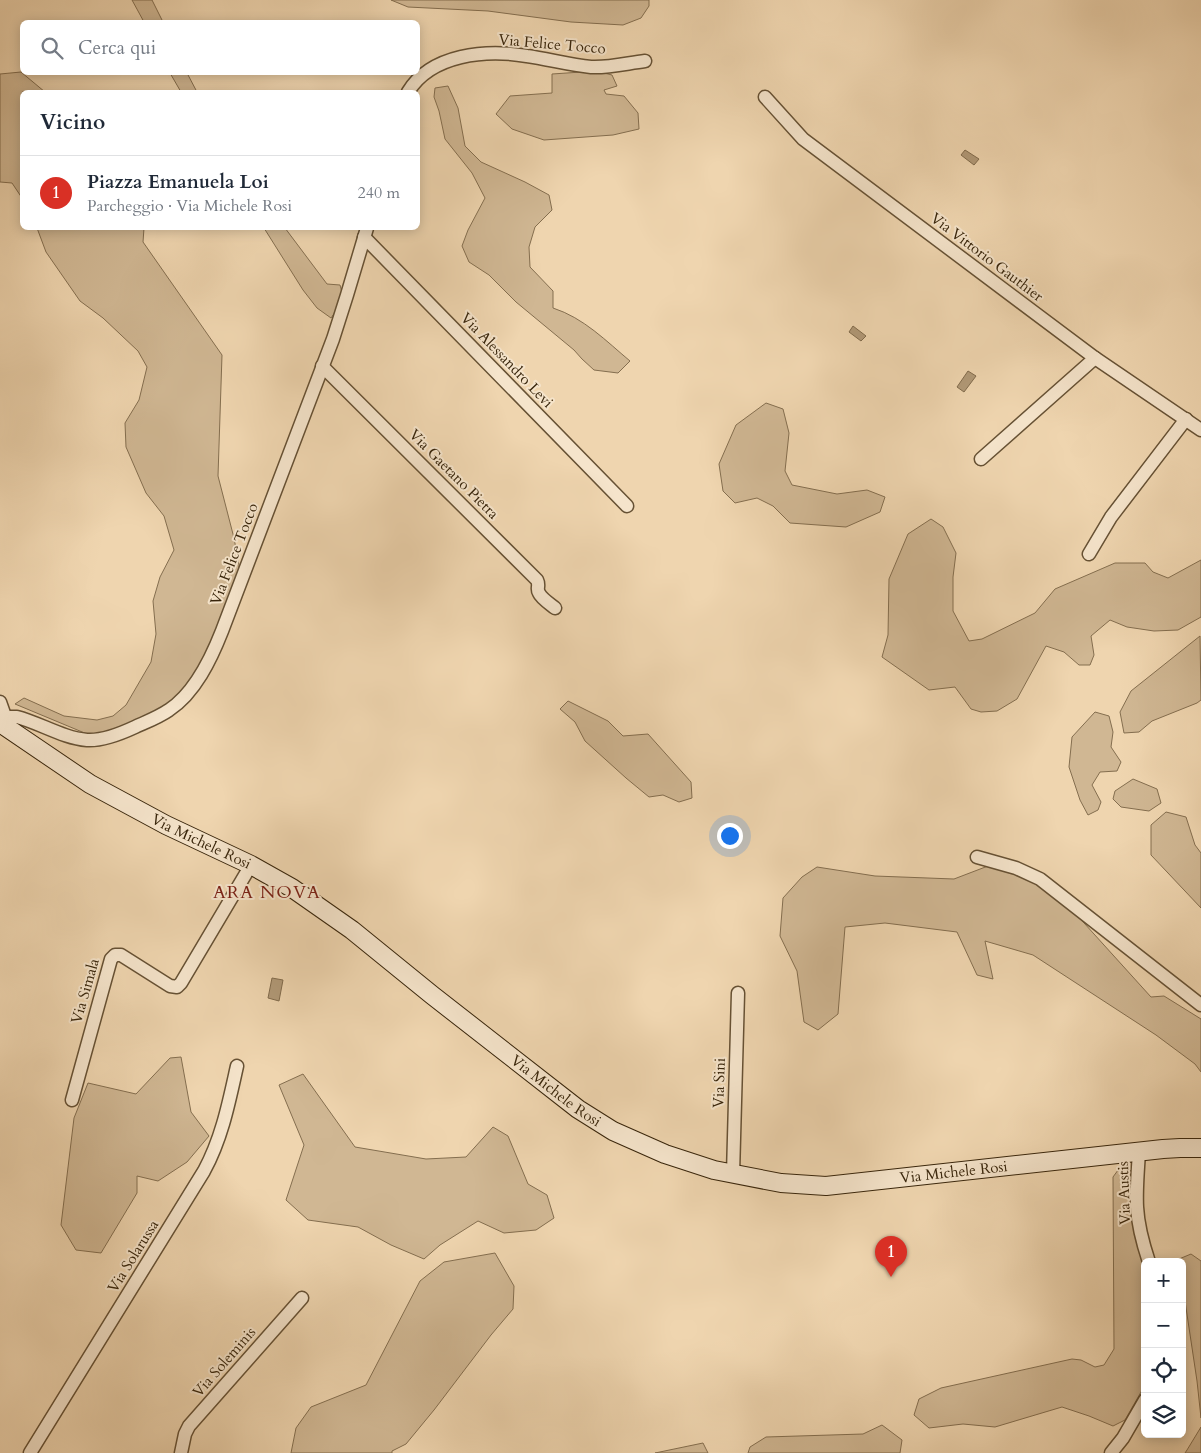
<!DOCTYPE html>
<html lang="it">
<head>
<meta charset="utf-8">
<style>
	:root { --surface:#fff; --page:#f2f2f3; --text:#1f2937; --muted:#747a83; --line:#e0e1e3; --accent:#d93025 }
	body { margin:0; font-family:Cardo,serif; background:var(--page); color:var(--text) }
	.controls { position:absolute; right:15px; bottom:15px; display:grid; overflow:hidden; border-radius:8px; box-shadow:0 2px 12px #0003 }
	.controls button { width:45px; height:45px; display:grid; place-items:center; padding:0; border:0; border-bottom:1px solid var(--line); background:var(--surface); color:var(--text); font:25px sans-serif }
	.you { position:absolute; left:729px; top:835px; width:18px; height:18px; margin:-12px; border:4px solid #fff; border-radius:50%; background:#1a73e8; box-shadow:0 0 0 8px #1a73e833 }
	.badge { display:grid; place-items:center; width:32px; height:32px; border-radius:50%; background:var(--accent); color:#fff; font-size:16px; font-weight:700 }
	.pin { position:absolute; translate:-50% -41px; filter:drop-shadow(0 1px 2px #0008) }
	.pin::after { content:''; position:absolute; top:26px; width:18px; height:15px; background:inherit; clip-path:polygon(0 0,100% 0,50% 100%) }
	.list { margin:0; padding:0; list-style:none }
	h2 { display:flex; justify-content:space-between; align-items:center; height:65px; margin:0; padding:0 20px; font-size:21px }
	h2 small { font-size:16px; font-weight:400; color:var(--muted) }
	.list li { display:grid; grid-template-columns:32px 1fr auto; gap:15px; align-items:center; box-sizing:border-box; height:75px; padding:0 20px; border-top:1px solid var(--line) }
	.list b { display:block; font-size:19px; white-space:nowrap }
	.list p { margin:0; font-size:16px; white-space:nowrap; color:var(--muted) }
	.list em { font-size:16px; font-style:normal; color:var(--muted) }
	.icon { flex:none; width:28px; height:28px; fill:none; stroke:currentColor; stroke-width:2; stroke-linecap:round; stroke-linejoin:round }
	.map { position:relative; flex:none; width:1201px; height:1453px; overflow:hidden }
	.search { position:absolute; background:var(--surface); box-shadow:0 2px 12px #0003; left:20px; top:20px; width:400px; height:55px; display:flex; align-items:center; gap:12px; box-sizing:border-box; padding:0 18px; border-radius:8px; color:var(--muted); font-size:19px }
	.panel { position:absolute; background:var(--surface); box-shadow:0 2px 12px #0003; left:20px; top:90px; width:400px; height:140px; border-radius:8px }
	.map>svg:first-child { display:block }
	.green { fill:#d0b793; stroke:#846e4f }
	.water { fill:#b19977; stroke:#816b4c }
	.lines { fill:none; stroke-linecap:round; stroke-linejoin:round }
	.street-casing { stroke:#665134; stroke-width:15 }
	.secondary-casing { stroke:#38250b; stroke-width:20 }
	.street { stroke:#f5e4cb; stroke-width:12 }
	.secondary { stroke:#f5e4cb; stroke-width:18 }
	.labels { text-anchor:middle; dominant-baseline:central; stroke-width:4; stroke-linejoin:round; paint-order:stroke }
	.street-label { font-size:15px; fill:#38250b; stroke:#f5e4cb }
	.quarter-label { font-size:18px; letter-spacing:1px; fill:#7a1f14; stroke:#f5e4cb }
</style>
</head>
<body>
<div class="map">
<svg width="1201" height="1453" viewBox="0 0 1201 1453">
	<rect width="100%" height="100%" fill="#efd5af"/>
	<filter id="stains"><feTurbulence type="fractalNoise" baseFrequency=".004" numOctaves="4"/><feColorMatrix values="0 0 0 0 .2 0 0 0 0 .09 0 0 0 0 .02 0 0 0 .5 -.17"/></filter>
	<radialGradient id="worn" r=".72"><stop offset=".6" stop-color="#630" stop-opacity="0"/><stop offset="1" stop-color="#630" stop-opacity=".3"/></radialGradient>
	<g class="green">
		<polygon points="132,0 152,0 163,22 144,22"/>
		<polygon points="391,0 649,0 649,6 641,18 623,25 571,22 488,11 408,7"/>
		<polygon points="596,71 612,75 617,86 604,90 606,94 624,96 638,113 639,129 613,135 544,140 512,129 496,114 510,96 552,93 552,74"/>
		<polygon points="21,72 45,92 22,92 22,198 12,183 0,182 0,74"/>
		<polygon points="170,73 187,73 197,92 181,92"/>
		<path d="M448 86 458 108 465 146 481 162 525 182 549 195 552 210 535 227 529 247 530 267 553 291V308C584 318 606 341 630 361L618 373 594 370 582 359 574 350 516 302 489 275 469 262 462 246 468 230 485 198 472 173 445 139 439 111 434 97 435 88Z"/>
		<polygon points="37,228 144,228 143,242 222,355 218,476 234,538 239,565 238,578 206,662 172,706 106,734 87,734 15,704 24,698 64,716 97,720 113,716 126,705 151,662 156,634 153,601 160,577 174,550 164,516 146,493 126,447 125,423 139,400 147,367 138,351 103,318 80,301 46,252"/>
		<polygon points="264,228 285,228 327,284 340,285 344,300 331,318 317,308 303,290"/>
		<polygon points="766,403 783,409 789,433 785,471 792,485 837,494 867,490 885,497 880,512 846,527 790,523 773,506 757,498 735,503 723,491 719,464 736,425"/>
		<polygon points="931,519 943,527 956,553 953,577 953,611 969,641 982,639 1035,613 1055,589 1115,563 1145,563 1153,572 1168,578 1201,560 1201,617 1178,630 1154,631 1127,627 1110,620 1091,636 1094,655 1090,665 1079,665 1064,652 1046,646 1017,699 997,711 981,712 971,709 955,687 929,690 882,657 888,635 889,579 908,534"/>
		<polygon points="1200,636 1201,700 1197,703 1152,721 1139,732 1124,733 1120,712 1131,691"/>
		<polygon points="568,701 608,721 623,736 648,734 691,782 692,798 679,802 663,795 649,797 626,778 585,741 575,722 560,709"/>
		<polygon points="1095,712 1109,716 1113,732 1111,747 1121,762 1117,771 1100,772 1092,785 1101,802 1098,810 1088,815 1080,800 1069,767 1072,737"/>
		<polygon points="1133,779 1157,789 1161,803 1149,811 1121,807 1113,799 1115,791"/>
		<polygon points="1166,812 1186,817 1195,845 1201,853 1201,908 1151,855 1151,825"/>
		<polygon points="988,866 1022,873 1075,913 1151,997 1164,996 1201,1019 1201,1072 1195,1064 1156,1035 1033,955 985,941 993,979 977,975 957,932 885,923 845,927 838,1014 818,1030 804,1022 797,971 780,936 783,898 802,877 817,867 875,876 954,879"/>
		<polygon points="181,1057 191,1112 209,1136 187,1162 158,1181 137,1176 137,1193 101,1253 76,1250 61,1225 74,1118 88,1083 136,1094 170,1058"/>
		<polygon points="303,1074 355,1147 426,1159 466,1157 493,1127 508,1136 528,1184 547,1195 554,1218 536,1230 504,1233 478,1221 440,1245 424,1259 391,1245 358,1227 308,1220 286,1200 304,1145 279,1085"/>
		<polygon points="1121,1166 1132,1171 1131,1182 1145,1275 1145,1385 1125,1420 1113,1426 1089,1416 1062,1407 995,1427 963,1424 929,1428 914,1415 919,1399 941,1388 1072,1359 1081,1360 1095,1367 1104,1365 1114,1349 1113,1177"/>
		<polygon points="495,1253 514,1286 513,1309 491,1335 434,1410 406,1444 392,1451 392,1453 291,1453 296,1428 311,1407 366,1385 420,1281 444,1262"/>
		<polygon points="1191,1254 1201,1261 1201,1418 1197,1381 1182,1281 1182,1262 1180,1262 1179,1259"/>
		<polygon points="882,1425 902,1440 900,1453 748,1453 750,1447 766,1437 863,1434"/>
		<polygon points="1201,1427 1201,1453 1185,1453 1187,1450"/>
		<polygon points="703,1443 708,1453 655,1453"/>
	</g>
	<g class="water">
		<polygon points="965,150 979,159 974,165 961,155"/>
		<polygon points="853,326 866,336 861,341 849,332"/>
		<polygon points="968,371 976,376 964,392 957,387"/>
		<polygon points="272,978 283,980 279,1001 268,998"/>
	</g>
	<g class="lines">
		<g class="street-casing">
			<g id="street">
				<path d="M408 92C431 54 486 49 527 56 548 59 570 65 591 67 609 68 628 63 645 61"/>
				<polyline points="765,97 803,139 1095,358 1201,430"/>
				<polyline points="364,237 627,506"/>
				<path d="M322 366 537 580C540 586 536 588 539 593 541 598 550 604 555 608"/>
				<polyline points="981,459 1095,358"/>
				<polyline points="1089,554 1111,517 1186,419"/>
				<polyline points="0,702 6,719"/>
				<path d="M0 722 10 717H17C40 723 63 738 87 740 103 741 120 734 135 727 146 722 159 717 169 710 195 693 211 659 222 631L333 339 347 295 367 228"/>
				<polyline points="977,857 1016,868 1040,879 1201,1005"/>
				<polyline points="72,1100 111,959 115,955 121,955 170,986 177,987 181,983 251,865"/>
				<path d="M1139 1151C1138 1170 1136 1189 1137 1207 1138 1226 1143 1244 1149 1262"/>
				<polyline points="733,1174 738,993"/>
				<path d="M30 1453 204 1171C222 1138 229 1102 237 1066"/>
				<polyline points="181,1453 185,1434 189,1426 302,1298"/>
				<polyline points="1111,1453 1123,1438 1145,1400"/>
			</g>
		</g>
		<g class="secondary-casing">
			<g id="secondary">
				<path id="s1" d="M0 723 90 784 166 825 251 865 292 888 352 930 432 995 578 1109 613 1131 665 1154 714 1170 781 1183 826 1186 1163 1149 1180 1148H1201"/>
			</g>
		</g>
		<use href="#street" class="street"/>
		<use href="#secondary" class="secondary"/>
	</g>
	<g class="labels">
		<g class="street-label">
			<text transform="translate(552 44) rotate(5)">Via Felice Tocco</text>
			<text transform="translate(987 257) rotate(37)">Via Vittorio Gauthier</text>
			<text transform="translate(507 360) rotate(46)">Via Alessandro Levi</text>
			<text transform="translate(454 474) rotate(45)">Via Gaetano Pietra</text>
			<text transform="translate(234 554) rotate(-69)">Via Felice Tocco</text>
			<text stroke="none"><textPath href="#s1" startOffset="234">Via Michele Rosi</textPath></text>
			<text transform="translate(85 991) rotate(-74)">Via Simala</text>
			<text transform="translate(719 1083) rotate(-88)">Via Sini</text>
			<text stroke="none"><textPath href="#s1" startOffset="669">Via Michele Rosi</textPath></text>
			<text stroke="none"><textPath href="#s1" startOffset="1089">Via Michele Rosi</textPath></text>
			<text transform="translate(1124 1193) rotate(-92)">Via Austis</text>
			<text transform="translate(133 1256) rotate(-58)">Via Solarussa</text>
			<text transform="translate(224 1362) rotate(-49)">Via Soleminis</text>
		</g>
		<g class="quarter-label">
			<text x="267" y="892">ARA NOVA</text>
		</g>
	</g>
	<rect width="100%" height="100%" filter="url(#stains)"/>
	<rect width="100%" height="100%" fill="url(#worn)"/>
</svg>
<div class="controls">
<button>+</button>
<button>−</button>
<button><svg class="icon" aria-label="locate" viewBox="0 0 24 24"><circle cx="12" cy="12" r="6"/><path d="M12 2v4M12 18v4M2 12h4M18 12h4"/></svg></button>
<button><svg class="icon" aria-label="layers" viewBox="0 0 24 24"><path d="M12 4l9 5-9 5-9-5zM3 14l9 5 9-5"/></svg></button>
</div>
<div class="you"></div>
<div class="pin badge" style="left:891px;top:1277px">1</div>
<div class="search"><svg class="icon" aria-label="search" viewBox="0 0 24 24"><circle cx="10" cy="10" r="6"/><path d="M15 15l6 6"/></svg>Cerca qui</div>
<section class="panel">
<h2>Vicino<small></small></h2>
<ul class="list">
<li><span class="badge">1</span><div><b>Piazza Emanuela Loi</b><p>Parcheggio · Via Michele Rosi</p></div><em>240 m</em></li>
</ul>
</section>
</div>
</body>
</html>
